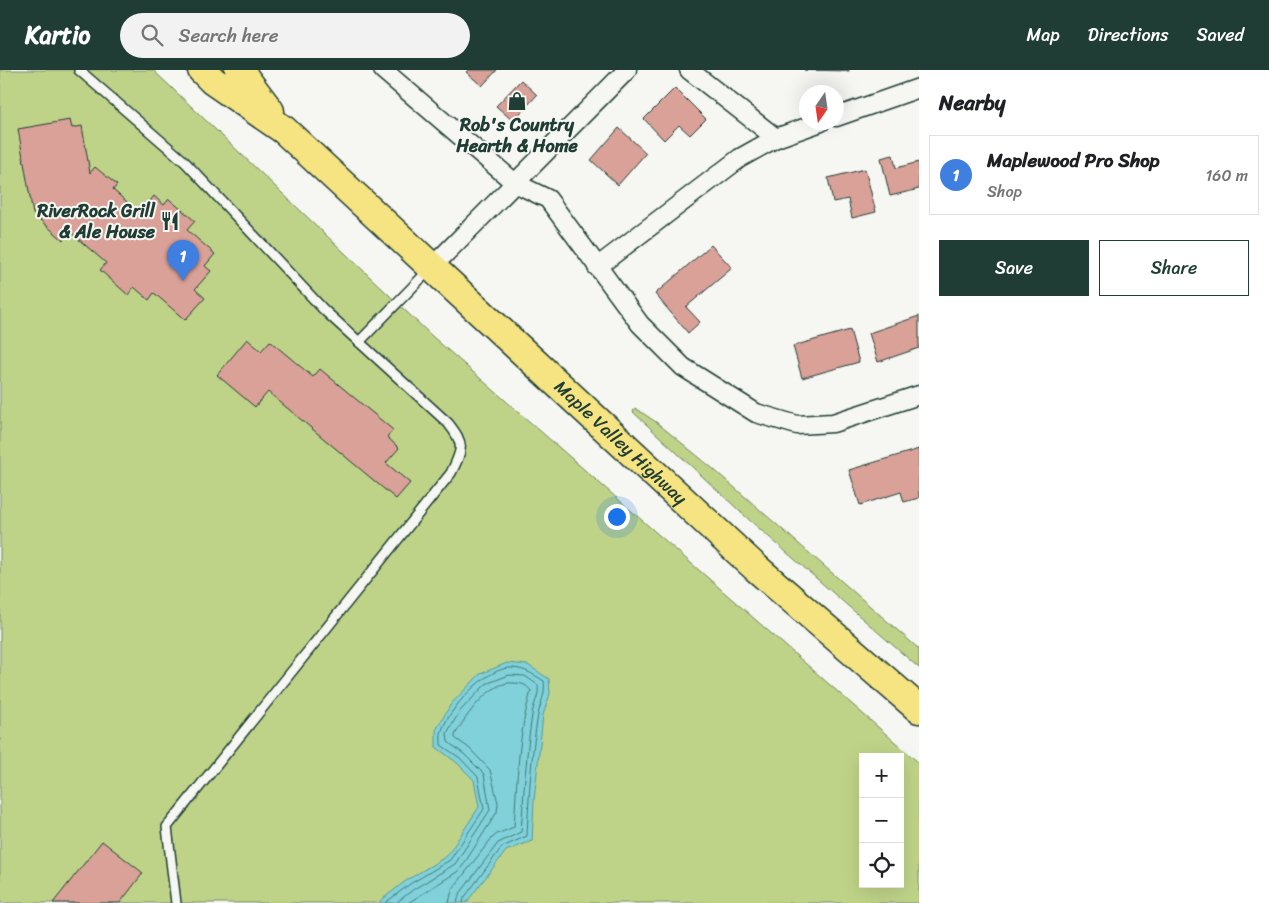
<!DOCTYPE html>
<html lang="en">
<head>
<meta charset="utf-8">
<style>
	:root { --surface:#fff; --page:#f2f2f2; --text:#202124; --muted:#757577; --line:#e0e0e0; --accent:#1f3d34 }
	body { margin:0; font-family:Sriracha,sans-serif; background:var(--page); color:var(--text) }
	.controls { position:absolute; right:15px; bottom:15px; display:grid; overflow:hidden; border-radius:0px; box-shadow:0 5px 20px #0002 }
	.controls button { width:45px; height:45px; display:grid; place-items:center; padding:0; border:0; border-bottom:1px solid var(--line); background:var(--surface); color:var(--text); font:25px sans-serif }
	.compass { position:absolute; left:799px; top:15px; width:45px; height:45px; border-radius:50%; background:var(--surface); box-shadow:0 5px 20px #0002; rotate:193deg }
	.you { position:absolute; left:616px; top:446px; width:18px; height:18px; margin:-12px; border:4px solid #fff; border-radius:50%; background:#1a73e8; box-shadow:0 0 0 8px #1a73e833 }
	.badge { display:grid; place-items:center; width:32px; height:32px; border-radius:50%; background:var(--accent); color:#fff; font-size:16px; font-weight:700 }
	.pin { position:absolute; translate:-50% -41px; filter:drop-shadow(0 1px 2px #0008) }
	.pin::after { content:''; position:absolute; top:26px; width:18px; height:15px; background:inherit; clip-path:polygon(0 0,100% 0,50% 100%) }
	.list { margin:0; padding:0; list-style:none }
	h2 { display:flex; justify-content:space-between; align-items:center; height:65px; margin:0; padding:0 20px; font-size:21px }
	h2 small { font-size:16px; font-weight:400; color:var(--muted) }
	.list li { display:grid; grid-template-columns:32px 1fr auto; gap:15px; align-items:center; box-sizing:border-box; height:80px; margin:0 10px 10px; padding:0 10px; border:1px solid var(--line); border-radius:0px }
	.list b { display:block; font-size:19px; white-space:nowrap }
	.list p { margin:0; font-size:16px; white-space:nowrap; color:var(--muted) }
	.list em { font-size:16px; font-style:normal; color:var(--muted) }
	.actions { display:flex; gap:10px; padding:15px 20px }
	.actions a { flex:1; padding:11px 0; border:1px solid var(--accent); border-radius:0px; text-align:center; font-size:18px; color:var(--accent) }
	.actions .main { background:var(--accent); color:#fff }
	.icon { flex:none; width:28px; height:28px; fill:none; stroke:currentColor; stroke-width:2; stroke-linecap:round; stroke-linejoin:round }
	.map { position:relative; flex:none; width:919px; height:833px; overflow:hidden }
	header { display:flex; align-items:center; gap:30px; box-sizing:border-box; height:70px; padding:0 25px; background:var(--accent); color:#fff }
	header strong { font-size:24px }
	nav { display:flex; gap:28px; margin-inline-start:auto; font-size:18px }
	.search { width:350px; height:45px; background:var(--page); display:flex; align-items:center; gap:12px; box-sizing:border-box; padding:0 18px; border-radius:28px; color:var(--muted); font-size:19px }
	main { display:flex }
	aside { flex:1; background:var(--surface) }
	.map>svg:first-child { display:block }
	.green { fill:#bfd388; stroke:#6f885e; fill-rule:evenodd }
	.water { fill:#80d1da; stroke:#599698 }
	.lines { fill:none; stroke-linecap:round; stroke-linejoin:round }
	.shore { stroke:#467876; stroke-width:1 }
	.building { fill:#daa198; stroke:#1f3d34 }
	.service-casing { stroke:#1f3d34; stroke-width:12 }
	.minor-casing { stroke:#1f3d34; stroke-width:21 }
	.primary-casing { stroke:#1f3d34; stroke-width:31 }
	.service { stroke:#f6f6f2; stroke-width:9 }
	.minor { stroke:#f6f6f2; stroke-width:18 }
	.primary { stroke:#f6e381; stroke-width:28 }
	.labels { text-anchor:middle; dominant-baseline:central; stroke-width:4; stroke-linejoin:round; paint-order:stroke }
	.poi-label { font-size:18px; font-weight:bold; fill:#1f3d34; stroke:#f6f6f2 }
	.street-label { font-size:18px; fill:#1f3d34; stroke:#f6f6f2 }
</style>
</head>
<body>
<header>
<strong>Kartio</strong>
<div class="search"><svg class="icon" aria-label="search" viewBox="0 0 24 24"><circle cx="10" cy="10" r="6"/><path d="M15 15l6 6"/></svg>Search here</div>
<nav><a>Map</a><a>Directions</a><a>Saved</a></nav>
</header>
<main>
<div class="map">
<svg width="919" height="833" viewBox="0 0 919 833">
	<rect width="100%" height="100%" fill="#f6f6f2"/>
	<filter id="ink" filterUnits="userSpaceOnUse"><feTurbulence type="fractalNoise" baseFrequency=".02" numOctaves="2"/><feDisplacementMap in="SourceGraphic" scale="10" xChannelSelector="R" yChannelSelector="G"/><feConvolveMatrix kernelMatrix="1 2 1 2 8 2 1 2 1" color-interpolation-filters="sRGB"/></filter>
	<g filter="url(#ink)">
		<g class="green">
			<path d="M0 0H153L433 267 919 693V833H0ZM863 687H900V814H863Z"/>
			<polygon points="635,338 656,352 711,397 919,579 919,598 746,447 633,342"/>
		</g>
		<polygon class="water" points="507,593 528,595 549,609 550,624 543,645 534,731 532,771 506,781 466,833 380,833 380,831 407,810 447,786 479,737 474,710 456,692 436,677 436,660 451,634 480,604"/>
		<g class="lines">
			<g class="shore">
				<path d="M385 833 410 814 450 790 484 739 478 707 460 688 441 675C441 670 440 664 442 660 451 637 483 601 508 598 522 597 533 604 544 611 546 624 540 633 538 645 531 685 529 726 527 766L502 777 464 828 463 833"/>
				<path d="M396 833 414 819 455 794 490 740 484 704 464 684 448 672 447 663 460 641 486 614 509 605 525 606 538 615C540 625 533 634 532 645 526 684 524 723 521 762L498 773 459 825 457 833"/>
				<path d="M408 833 460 800 497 742 498 733 490 700 469 678 455 668V665C465 647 490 610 514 613 522 613 527 615 531 621 518 664 517 712 514 757L497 764 491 769 452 820 449 833"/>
			</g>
		</g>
		<g class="building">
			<polygon points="468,0 497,0 482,16 466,2"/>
			<polygon points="804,0 849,0 849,1"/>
			<polygon points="521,10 537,25 513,51 496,36"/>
			<polygon points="675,18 706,49 690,65 679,55 664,70 644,49"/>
			<polygon points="70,50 72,58 82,56 90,103 95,97 117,115 113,120 140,143 154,126 164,135 169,129 195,151 187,160 215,184 205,196 211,201 195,219 205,228 185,250 154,223 149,230 134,217 128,225 100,200 106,193 70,162 63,170 33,144 18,59"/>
			<polygon points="619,58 646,83 618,115 591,90"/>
			<polygon points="893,85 896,98 919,92 919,119 890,126 881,88"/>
			<polygon points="865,99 876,142 852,148 848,129 833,132 828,108"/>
			<polygon points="711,175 732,198 686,237 700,252 688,263 655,224"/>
			<polygon points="919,246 919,278 878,292 869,263"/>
			<polygon points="850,260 859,292 802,308 793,276"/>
			<polygon points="247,269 261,281 270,271 313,307 320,299 393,360 387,367 399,378 386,393 410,413 396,429 268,322 255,337 217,305"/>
			<polygon points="919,379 919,428 904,432 901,422 860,435 849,400"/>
			<polygon points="102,771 143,803 120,833 53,833"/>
		</g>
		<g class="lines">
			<g class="service-casing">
				<g id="service">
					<path d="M79 0 185 92 324 240 448 353C465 374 463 379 451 403L167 757 176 833"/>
					<polyline points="359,272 431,198"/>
				</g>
			</g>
			<g class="minor-casing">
				<g id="minor">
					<polyline points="383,0 515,113 548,129 640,254 683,297 756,343 797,355 833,353 919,325"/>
					<polyline points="689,0 776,68"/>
					<polyline points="836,47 919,18"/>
					<polyline points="597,197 740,88 776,68 821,52"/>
					<polyline points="431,198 627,0"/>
				</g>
			</g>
			<g class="primary-casing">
				<g id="primary">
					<path id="s1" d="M202 0 213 11 284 60 755 497 919 639"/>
					<polyline points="239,0 270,41"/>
				</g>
			</g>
			<use href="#service" class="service"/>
			<use href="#minor" class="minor"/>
			<use href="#primary" class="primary"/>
		</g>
	</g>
	<defs>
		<g id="shop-bare" transform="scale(1.5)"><path d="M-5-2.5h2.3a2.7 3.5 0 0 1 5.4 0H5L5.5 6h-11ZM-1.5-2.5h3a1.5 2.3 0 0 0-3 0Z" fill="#1f3d34" stroke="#f6f6f2" stroke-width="2.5" paint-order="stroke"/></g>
		<g id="restaurant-bare" transform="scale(1.5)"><path d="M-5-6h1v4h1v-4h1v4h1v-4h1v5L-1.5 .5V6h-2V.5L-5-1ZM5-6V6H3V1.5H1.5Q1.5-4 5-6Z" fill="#1f3d34" stroke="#f6f6f2" stroke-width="2.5" paint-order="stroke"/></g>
	</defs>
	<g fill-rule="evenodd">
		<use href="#shop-bare" x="517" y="31"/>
		<use href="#restaurant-bare" x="170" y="151"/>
	</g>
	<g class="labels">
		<g class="poi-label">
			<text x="517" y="55">Rob's Country<tspan x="517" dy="21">Hearth &amp; Home</tspan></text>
			<text x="155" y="141" text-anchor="end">RiverRock Grill<tspan x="155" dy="21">&amp; Ale House</tspan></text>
		</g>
		<g class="street-label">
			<text stroke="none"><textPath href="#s1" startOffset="561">Maple Valley Highway</textPath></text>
		</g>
	</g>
</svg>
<div class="controls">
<button>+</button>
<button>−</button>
<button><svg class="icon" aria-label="locate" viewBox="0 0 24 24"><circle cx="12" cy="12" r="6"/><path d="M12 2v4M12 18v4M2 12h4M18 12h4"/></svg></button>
</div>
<svg class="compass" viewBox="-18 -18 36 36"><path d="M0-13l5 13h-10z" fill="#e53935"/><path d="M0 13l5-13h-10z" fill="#757577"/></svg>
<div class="you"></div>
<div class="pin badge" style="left:183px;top:211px;background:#3f7fe0">1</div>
</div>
<aside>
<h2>Nearby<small></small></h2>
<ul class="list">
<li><span class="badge" style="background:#3f7fe0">1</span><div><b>Maplewood Pro Shop</b><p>Shop</p></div><em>160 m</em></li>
</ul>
<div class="actions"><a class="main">Save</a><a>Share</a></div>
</aside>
</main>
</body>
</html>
